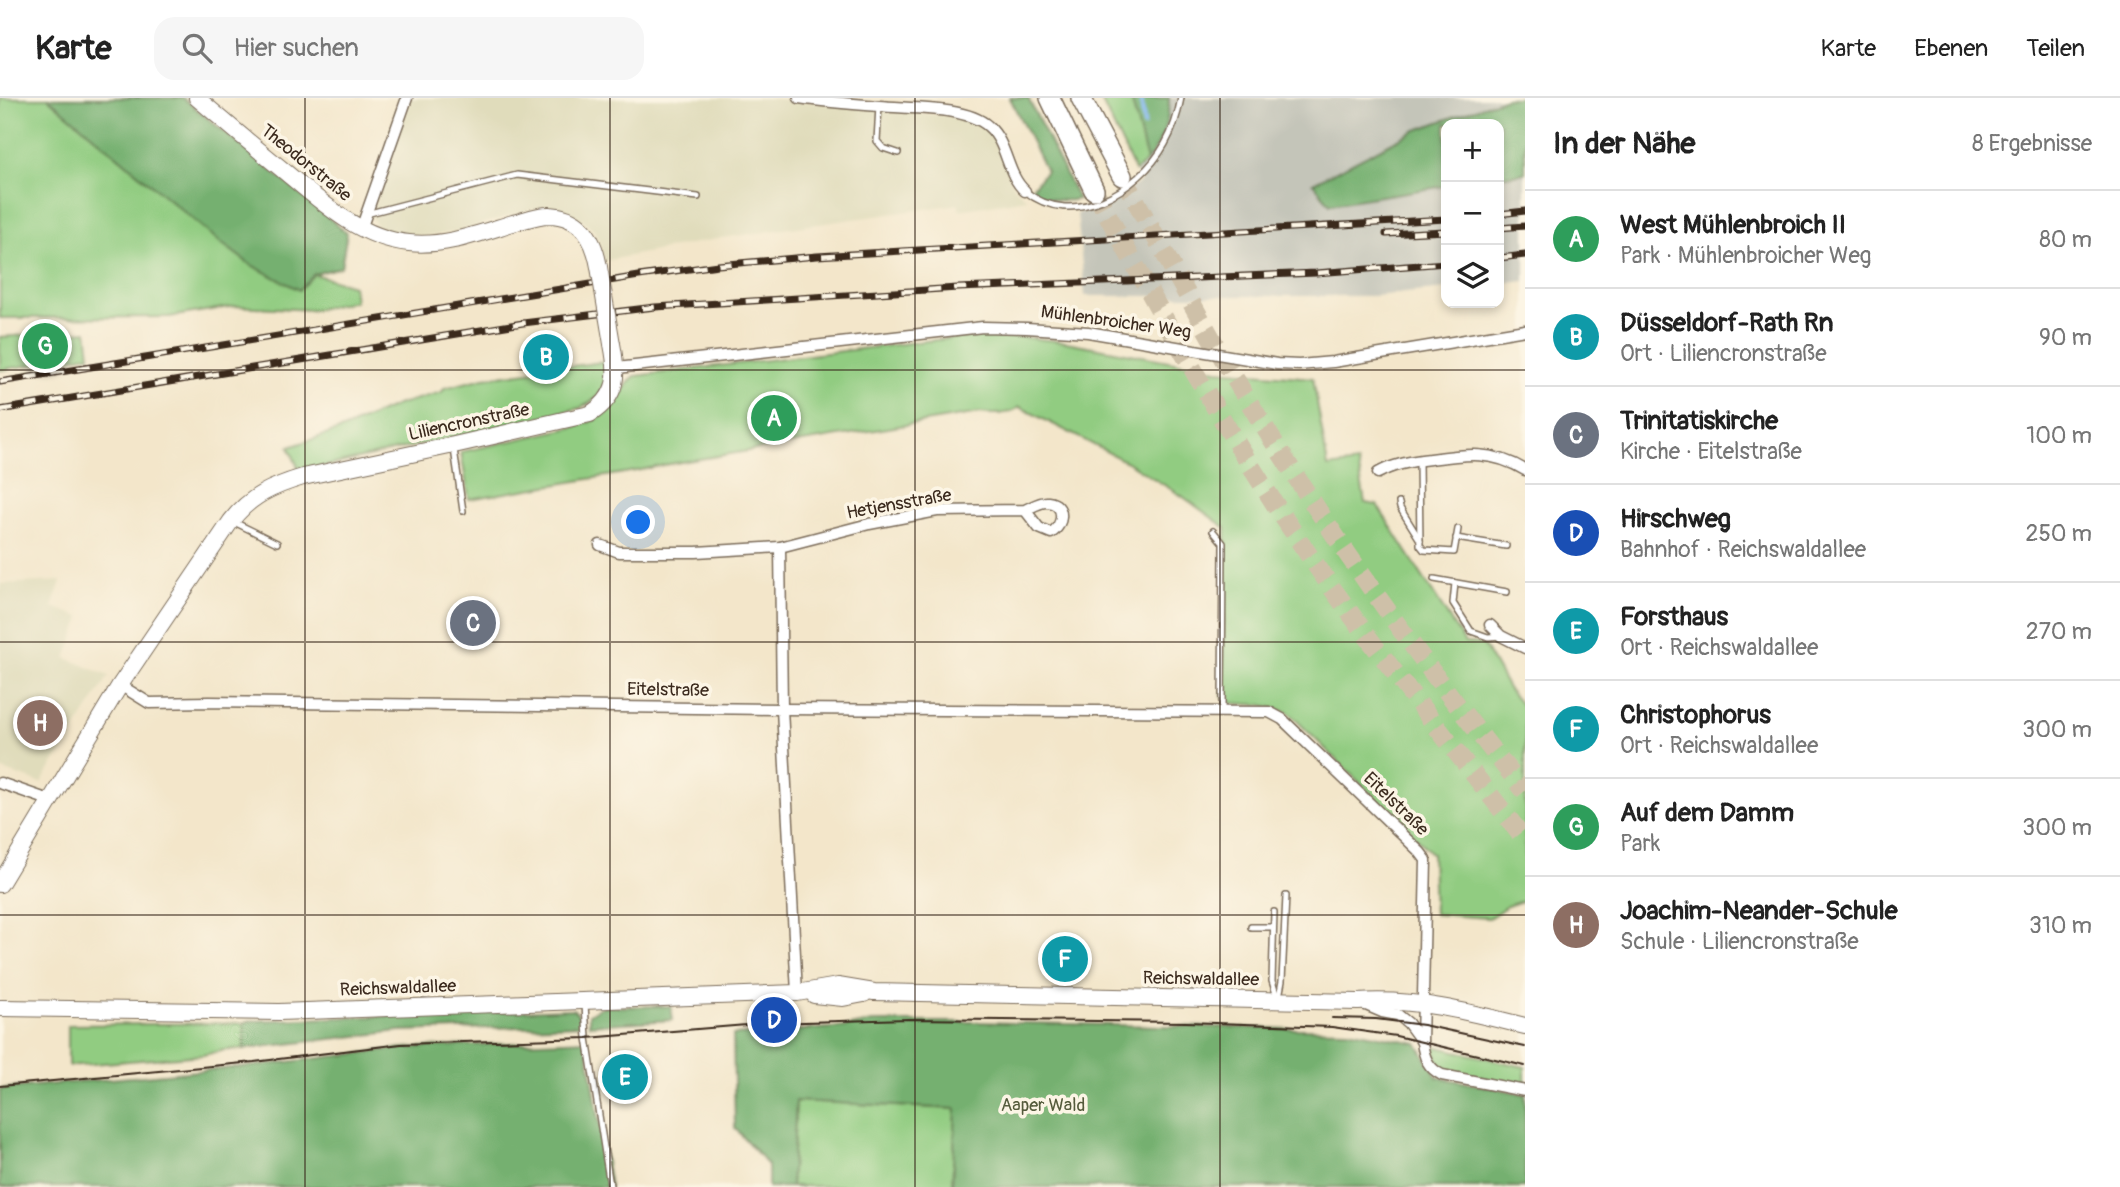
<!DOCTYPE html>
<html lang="de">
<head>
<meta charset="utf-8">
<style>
	:root { --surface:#fff; --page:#f6f6f6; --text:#222; --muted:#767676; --line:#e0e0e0; --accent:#c8321e }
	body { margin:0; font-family:Pangolin,sans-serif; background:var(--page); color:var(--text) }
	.controls { position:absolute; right:21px; top:21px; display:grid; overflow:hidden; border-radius:14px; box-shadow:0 4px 10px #0003 }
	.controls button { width:63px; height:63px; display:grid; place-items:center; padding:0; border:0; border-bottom:2px solid var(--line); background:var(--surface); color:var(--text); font:35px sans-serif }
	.you { position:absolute; left:639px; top:425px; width:24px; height:24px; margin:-18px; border:5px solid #fff; border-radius:50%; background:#1a73e8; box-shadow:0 0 0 10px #1a73e833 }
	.badge { display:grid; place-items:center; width:46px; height:46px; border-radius:50%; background:var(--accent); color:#fff; font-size:23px; font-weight:700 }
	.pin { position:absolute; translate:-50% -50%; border:4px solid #fff; box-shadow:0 2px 7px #0006 }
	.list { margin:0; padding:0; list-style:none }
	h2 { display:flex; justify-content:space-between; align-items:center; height:91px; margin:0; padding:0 28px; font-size:30px }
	h2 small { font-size:23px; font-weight:400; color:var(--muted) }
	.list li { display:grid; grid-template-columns:46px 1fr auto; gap:21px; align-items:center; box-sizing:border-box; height:98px; padding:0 28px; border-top:2px solid var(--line) }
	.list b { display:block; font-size:26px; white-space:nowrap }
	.list p { margin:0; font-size:23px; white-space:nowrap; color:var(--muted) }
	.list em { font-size:23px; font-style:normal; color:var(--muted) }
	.icon { flex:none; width:38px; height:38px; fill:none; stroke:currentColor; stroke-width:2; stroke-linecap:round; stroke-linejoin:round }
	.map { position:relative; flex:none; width:1525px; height:1089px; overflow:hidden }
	header { display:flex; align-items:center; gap:42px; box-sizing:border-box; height:98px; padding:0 35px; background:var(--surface); border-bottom:2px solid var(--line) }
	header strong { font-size:33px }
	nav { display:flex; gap:38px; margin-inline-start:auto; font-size:24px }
	.search { width:490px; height:63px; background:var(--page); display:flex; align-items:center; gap:18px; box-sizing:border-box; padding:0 24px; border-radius:21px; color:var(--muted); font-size:26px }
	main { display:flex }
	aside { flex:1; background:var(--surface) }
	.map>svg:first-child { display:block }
	.built { fill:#e0dcbb }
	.industrial { fill:#c4c5b9 }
	.green { fill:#91cc81; stroke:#667b50; stroke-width:2 }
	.forest { fill:#74b06f; stroke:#586d46; stroke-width:2 }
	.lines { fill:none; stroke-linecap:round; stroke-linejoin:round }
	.stream { stroke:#87b9f3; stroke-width:4.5 }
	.highway-tunnel { stroke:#cec0a8; stroke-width:19; stroke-dasharray:19 10; stroke-linecap:butt }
	.lane-casing { stroke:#7b6c5a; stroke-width:8 }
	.street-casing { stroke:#7b6c5a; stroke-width:13 }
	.secondary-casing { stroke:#7b6c5a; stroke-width:18 }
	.highway-casing { stroke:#7b6c5a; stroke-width:22 }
	.lane { stroke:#fff; stroke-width:5 }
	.street { stroke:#fff; stroke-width:10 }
	.secondary { stroke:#fff; stroke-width:16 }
	.highway { stroke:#fff; stroke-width:19 }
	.tram { stroke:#3b2a1e; stroke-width:2 }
	.rail-casing { stroke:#3b2a1e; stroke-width:7 }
	.rail { stroke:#fcf5e5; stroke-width:4.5; stroke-dasharray:13; stroke-linecap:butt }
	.secondary-bridge-casing { stroke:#7b6c5a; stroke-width:18; stroke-linecap:butt }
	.secondary-bridge { stroke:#fff; stroke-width:16 }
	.grid { fill:none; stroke:#3b2a1e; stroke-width:2; stroke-opacity:0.55 }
	.labels { text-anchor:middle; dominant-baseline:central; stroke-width:7; stroke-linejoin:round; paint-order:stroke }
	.street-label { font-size:18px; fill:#3b2a1e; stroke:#fcf5e5 }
	.park-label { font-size:18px; fill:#555b3c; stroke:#fcf5e5 }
</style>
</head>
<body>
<header>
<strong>Karte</strong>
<div class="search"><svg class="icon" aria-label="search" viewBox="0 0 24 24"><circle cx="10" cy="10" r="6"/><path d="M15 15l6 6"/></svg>Hier suchen</div>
<nav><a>Karte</a><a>Ebenen</a><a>Teilen</a></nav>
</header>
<main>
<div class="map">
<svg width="1525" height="1089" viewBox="0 0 1525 1089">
	<rect width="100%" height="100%" fill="#fcf5e5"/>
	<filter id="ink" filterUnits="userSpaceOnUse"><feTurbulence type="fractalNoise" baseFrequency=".0143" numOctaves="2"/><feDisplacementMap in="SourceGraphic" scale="14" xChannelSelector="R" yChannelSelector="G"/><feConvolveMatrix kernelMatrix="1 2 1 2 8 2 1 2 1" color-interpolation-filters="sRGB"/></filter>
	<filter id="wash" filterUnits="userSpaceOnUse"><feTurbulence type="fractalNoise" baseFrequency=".00686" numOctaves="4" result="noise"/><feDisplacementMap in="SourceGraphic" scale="28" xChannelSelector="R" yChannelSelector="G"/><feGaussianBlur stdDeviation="1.57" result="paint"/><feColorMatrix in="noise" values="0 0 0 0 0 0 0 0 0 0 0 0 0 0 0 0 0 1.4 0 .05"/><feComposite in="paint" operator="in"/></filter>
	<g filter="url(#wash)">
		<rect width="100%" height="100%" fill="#f3e6ca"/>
		<g class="built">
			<polygon points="411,0 767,0 948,18 983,27 991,35 1014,89 1027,101 959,112 959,106 721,140 604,163 600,146 595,134 582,121 566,114 543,109 528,112 460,133 426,138 380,134 371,117"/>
			<polygon points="61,483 52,509 81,519 66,560 109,578 41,685 0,671 0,486"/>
		</g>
		<g class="industrial">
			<polygon points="1169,0 1506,0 1414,33 1314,85 1331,106 1446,88 1446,191 1373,198 1085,198 1077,115 1096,110 1121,99 1142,82 1135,73 1155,53 1169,7"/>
			<polygon points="1525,75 1525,183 1499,186 1499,79"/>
		</g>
		<g class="green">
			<polygon points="0,0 48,0 220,144 251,167 314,176 353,188 355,203 313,212 235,208 169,219 0,220"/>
			<polygon points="1100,0 1131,0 1147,63 1135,73"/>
			<polygon points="87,233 90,257 0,272 0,239"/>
			<path d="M1012 238 1066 244 1217 272 1313 280 1328 369 1358 365 1365 405 1377 407 1465 545 1483 546 1509 592 1525 611V802L1507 808 1489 820 1434 816 1432 756 1418 742 1288 614 1262 607 1228 605 1222 598 1226 430 1182 398 1127 364 1020 309C1007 317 994 317 979 315L669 366 636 373 469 401 461 354 579 328C593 323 605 318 614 307 622 297 625 286 635 278L926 243 967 239Z"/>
			<path d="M610 263C609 285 602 301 580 310L300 374 289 349 343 331 397 307 442 294 444 290 484 280Z"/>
			<polygon points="244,925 244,951 225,952 203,957 68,968 68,927"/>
			<polygon points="1433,948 1525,969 1525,989 1446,971 1438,964"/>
			<polygon points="796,1003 956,1011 952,1089 791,1088"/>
		</g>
		<g class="forest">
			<polygon points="48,0 183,0 347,135 341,169 314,176 299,192 251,167 220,144"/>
			<path d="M1010 0H1028L1078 101C1062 105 1044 101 1031 91L1046 73Z"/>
			<path d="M1131 0H1169C1169 26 1162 43 1147 63Z"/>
			<polygon points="1506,0 1525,0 1525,75 1499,79 1499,26 1446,26 1446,88 1330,106 1313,85 1414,33"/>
			<polygon points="671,908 673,922 589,927 589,916 601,909"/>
			<polygon points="573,911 578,916 582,927 400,933 244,951 244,925 249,923"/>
			<polygon points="873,924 972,924 1348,932 1417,945 1437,979 1525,996 1525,1089 952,1089 956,1011 796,1003 791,1088 802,1089 768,1089 768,1067 735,1030 733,937 844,929"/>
			<polygon points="586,942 610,1089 0,1089 0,991 254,968 403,950"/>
		</g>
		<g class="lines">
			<polyline class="stream" points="1141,0 1144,27"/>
		</g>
	</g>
	<g filter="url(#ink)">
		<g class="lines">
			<g class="highway-tunnel">
				<path d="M1122 78C1164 153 1204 231 1249 304 1332 440 1425 570 1525 693"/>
				<path d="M1094 92C1155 204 1215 316 1286 423 1359 534 1444 637 1525 742"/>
			</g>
			<g class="lane-casing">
				<g id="lane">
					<polyline points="879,8 877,43 883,50 898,55"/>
					<path d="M1025 93C1072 132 1139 93 1165 46 1173 32 1178 16 1181 0"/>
					<polyline points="366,116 517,77 698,99"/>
					<polyline points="454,351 463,413"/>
					<polyline points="1419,362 1420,447 1424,452 1454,454 1458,431"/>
					<polyline points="1399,405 1400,410 1420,442"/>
					<polyline points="234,424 277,445"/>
					<polyline points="1213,433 1223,445 1222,613"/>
					<polyline points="1456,440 1506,448"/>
					<polyline points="1434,481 1507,494"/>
					<polyline points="1455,485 1453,505 1471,533 1488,539 1501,538"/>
					<polyline points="1274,814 1272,883 1277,899"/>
					<polyline points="1251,829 1273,829"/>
					<polyline points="1279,899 1282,883 1286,798"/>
					<polyline points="585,906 587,940 610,1088"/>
				</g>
			</g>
			<g class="street-casing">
				<g id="street">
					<path d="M799 0C825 4 852 6 879 8 908 11 966 8 988 28 1008 45 1006 76 1025 93"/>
					<polyline points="361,131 407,0"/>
					<polyline points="617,270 983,229 1027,230 1088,234 1277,266 1299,267 1333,264 1525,232"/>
					<path d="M1378 375C1394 366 1411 363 1430 361 1466 356 1493 352 1525 372"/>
					<path d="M600 447 619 454H696L780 449 869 426 937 413 1025 412 1039 430 1051 435C1064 427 1066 406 1048 404 1040 403 1032 409 1025 412"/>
					<polyline points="780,449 782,611 797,895"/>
					<polyline points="1490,527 1501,538 1525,550"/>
					<path d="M120 587 149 605 209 604 782 611 1269 614 1282 621 1420 754 1426 762 1422 944C1424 960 1428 970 1442 977L1525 993"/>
					<polyline points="0,685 49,702"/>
					<polyline points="1361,905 1382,914 1398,917 1408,925 1422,944"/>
				</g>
			</g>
			<g class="secondary-casing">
				<g id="secondary">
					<path d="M197 0C224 23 251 46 278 68 317 100 357 140 409 145 444 149 480 135 513 125 525 122 537 117 549 117 582 118 594 141 599 169"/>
					<path d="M0 786 120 587 231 423C250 398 273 388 303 379L454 347 590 316C619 298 618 276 612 246"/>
					<polyline points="814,897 843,900 864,896"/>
					<path d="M0 910 279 914 797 895 838 888 874 894 1358 904C1416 900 1470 914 1525 928"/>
				</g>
			</g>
			<g class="highway-casing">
				<g id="highway">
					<polyline points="1050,0 1094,92"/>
					<polyline points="1081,0 1122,78"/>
				</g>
			</g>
			<use href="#lane" class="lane"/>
			<use href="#street" class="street"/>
			<use href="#secondary" class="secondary"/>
			<use href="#highway" class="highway"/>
			<g class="tram">
				<polyline points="1332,920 1376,921 1423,927 1525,949"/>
				<polyline points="0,988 254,964 401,946 587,940 771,925 908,921 1186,924 1332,929 1396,938 1525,968"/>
			</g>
			<g class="rail-casing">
				<g id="rail">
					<polyline points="1499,116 1525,113"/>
					<polyline points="1499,130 1525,128"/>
					<polyline points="1386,136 1446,133"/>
					<polyline points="1499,160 1525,157"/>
					<polyline points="0,284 639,178 718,167 817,158 1446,121"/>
					<polyline points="0,312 523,225 655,209 958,190 1316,175 1446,165"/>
				</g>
			</g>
			<use href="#rail" class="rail"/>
			<g class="secondary-bridge-casing">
				<polyline id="secondary-bridge" points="599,169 612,246"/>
			</g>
			<use href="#secondary-bridge" class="secondary-bridge"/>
		</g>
	</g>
	<path class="grid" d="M305 0V1089M610 0V1089M915 0V1089M1220 0V1089M0 272H1525M0 544H1525M0 817H1525"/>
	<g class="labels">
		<g class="street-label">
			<text transform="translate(306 65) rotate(39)">Theodorstraße</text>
			<text transform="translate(1116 224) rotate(8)">Mühlenbroicher Weg</text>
			<text transform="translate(469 324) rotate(-12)">Liliencronstraße</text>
			<text transform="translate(899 406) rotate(-10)">Hetjensstraße</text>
			<text transform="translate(668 592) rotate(1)">Eitelstraße</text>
			<text transform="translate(1396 706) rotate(44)">Eitelstraße</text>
			<text transform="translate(1201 881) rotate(1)">Reichswaldallee</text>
			<text transform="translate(398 890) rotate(-2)">Reichswaldallee</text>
		</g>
		<g class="park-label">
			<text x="1043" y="1007">Aaper Wald</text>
		</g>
	</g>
</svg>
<div class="controls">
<button>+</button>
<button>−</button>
<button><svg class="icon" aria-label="layers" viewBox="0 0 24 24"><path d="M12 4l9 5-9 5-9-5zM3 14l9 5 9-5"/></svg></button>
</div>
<div class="you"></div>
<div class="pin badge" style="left:774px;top:320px;background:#2e9e5b">A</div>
<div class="pin badge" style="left:546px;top:259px;background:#0f9aa8">B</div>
<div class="pin badge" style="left:473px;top:525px;background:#6b7280">C</div>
<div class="pin badge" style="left:774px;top:922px;background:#1a4fb4">D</div>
<div class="pin badge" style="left:625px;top:979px;background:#0f9aa8">E</div>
<div class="pin badge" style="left:1065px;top:861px;background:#0f9aa8">F</div>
<div class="pin badge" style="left:45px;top:248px;background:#2e9e5b">G</div>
<div class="pin badge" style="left:40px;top:625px;background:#8d6e63">H</div>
</div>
<aside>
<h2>In der Nähe<small>8 Ergebnisse</small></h2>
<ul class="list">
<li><span class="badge" style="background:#2e9e5b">A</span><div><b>West Mühlenbroich II</b><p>Park · Mühlenbroicher Weg</p></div><em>80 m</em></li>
<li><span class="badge" style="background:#0f9aa8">B</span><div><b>Düsseldorf-Rath Rn</b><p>Ort · Liliencronstraße</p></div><em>90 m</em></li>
<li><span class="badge" style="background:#6b7280">C</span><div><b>Trinitatiskirche</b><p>Kirche · Eitelstraße</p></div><em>100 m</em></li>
<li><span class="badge" style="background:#1a4fb4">D</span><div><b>Hirschweg</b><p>Bahnhof · Reichswaldallee</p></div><em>250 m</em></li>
<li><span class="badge" style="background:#0f9aa8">E</span><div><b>Forsthaus</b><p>Ort · Reichswaldallee</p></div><em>270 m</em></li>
<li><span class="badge" style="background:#0f9aa8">F</span><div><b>Christophorus</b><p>Ort · Reichswaldallee</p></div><em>300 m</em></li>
<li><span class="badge" style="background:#2e9e5b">G</span><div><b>Auf dem Damm</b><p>Park</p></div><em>300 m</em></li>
<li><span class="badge" style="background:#8d6e63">H</span><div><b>Joachim-Neander-Schule</b><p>Schule · Liliencronstraße</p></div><em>310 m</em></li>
</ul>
</aside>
</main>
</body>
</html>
